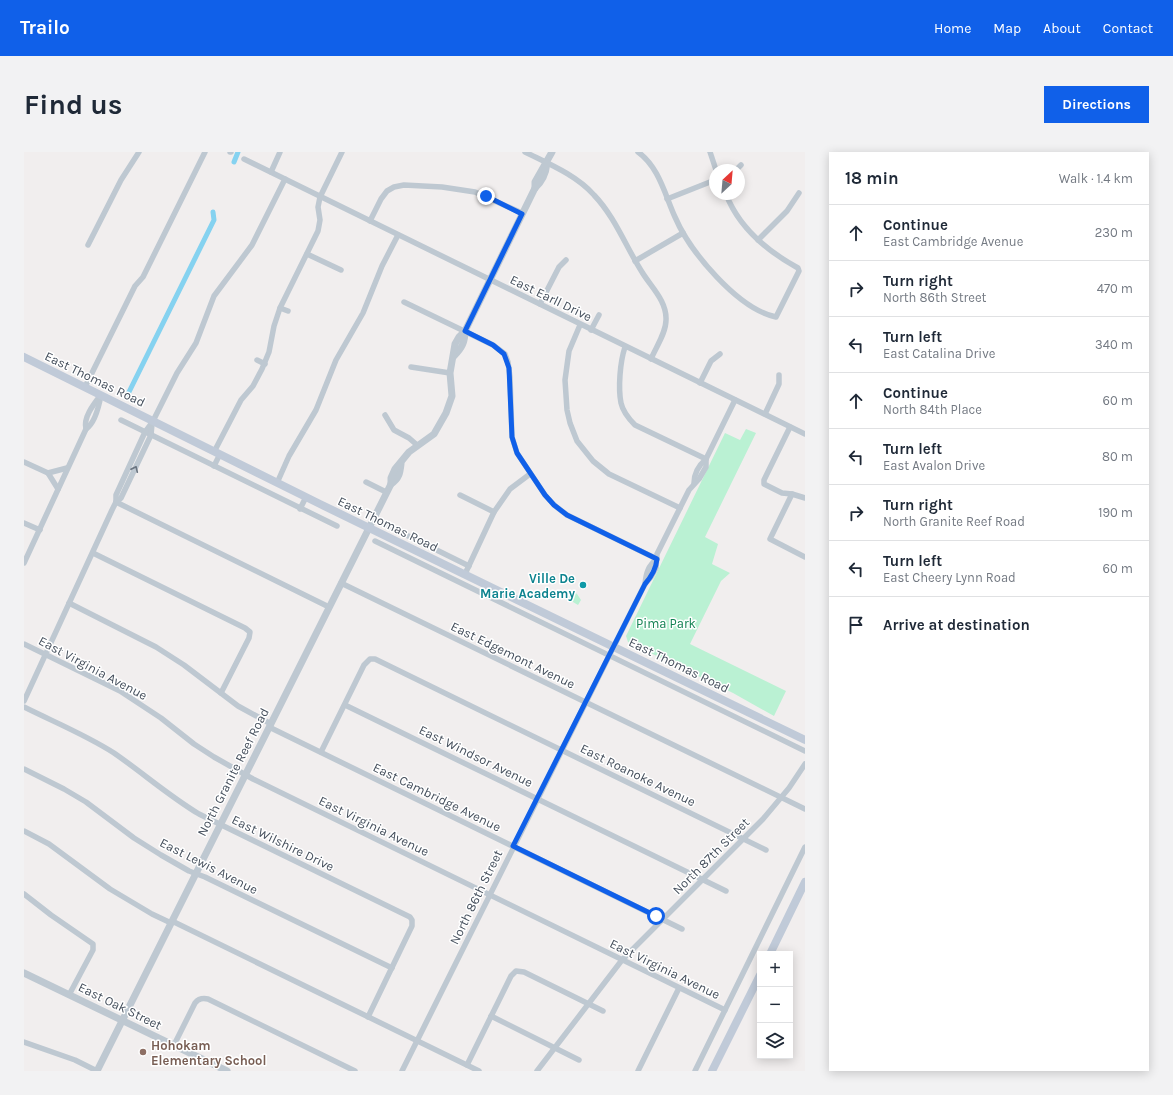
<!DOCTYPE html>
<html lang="en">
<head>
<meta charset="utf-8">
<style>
	:root { --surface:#fff; --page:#f2f2f3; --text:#1f2937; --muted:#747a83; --line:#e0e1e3; --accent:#1060e9 }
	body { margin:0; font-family:Karla,sans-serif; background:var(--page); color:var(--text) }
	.controls { position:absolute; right:12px; bottom:12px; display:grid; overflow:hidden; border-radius:0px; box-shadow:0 2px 10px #0003 }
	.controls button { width:36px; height:36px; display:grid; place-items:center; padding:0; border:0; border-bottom:1px solid var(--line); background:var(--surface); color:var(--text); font:20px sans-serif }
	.compass { position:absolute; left:685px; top:12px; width:36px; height:36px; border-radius:50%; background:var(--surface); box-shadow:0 2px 10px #0003; rotate:26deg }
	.stop { position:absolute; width:12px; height:12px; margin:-9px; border:3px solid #1060e9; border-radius:50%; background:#fff }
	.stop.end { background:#1060e9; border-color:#fff; box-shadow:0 1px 4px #0008 }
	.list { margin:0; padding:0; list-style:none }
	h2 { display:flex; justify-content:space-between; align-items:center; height:52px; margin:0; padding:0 16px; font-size:17px }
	h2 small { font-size:13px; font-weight:400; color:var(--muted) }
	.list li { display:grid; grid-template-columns:26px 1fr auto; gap:12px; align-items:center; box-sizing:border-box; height:56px; padding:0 16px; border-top:1px solid var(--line) }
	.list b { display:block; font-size:15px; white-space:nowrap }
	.list p { margin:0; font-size:13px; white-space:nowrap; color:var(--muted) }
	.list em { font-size:13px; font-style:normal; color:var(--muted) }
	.icon { flex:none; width:22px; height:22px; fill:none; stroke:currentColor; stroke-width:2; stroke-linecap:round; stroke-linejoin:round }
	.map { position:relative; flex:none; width:781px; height:919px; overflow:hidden; border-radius:0px }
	header { display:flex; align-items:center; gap:24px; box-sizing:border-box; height:56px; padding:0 20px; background:var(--accent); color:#fff }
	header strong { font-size:19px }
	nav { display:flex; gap:22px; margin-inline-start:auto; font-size:14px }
	.intro { display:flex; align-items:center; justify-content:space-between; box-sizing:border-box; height:96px; padding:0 24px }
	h1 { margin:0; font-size:28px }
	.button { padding:10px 18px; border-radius:0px; background:var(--accent); color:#fff; font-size:14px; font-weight:700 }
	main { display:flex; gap:24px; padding:0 24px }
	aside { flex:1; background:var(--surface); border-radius:0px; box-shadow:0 2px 10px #0003 }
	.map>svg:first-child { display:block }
	.green { fill:#baf1d3 }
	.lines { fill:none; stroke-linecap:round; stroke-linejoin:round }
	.canal { stroke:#85d2f0; stroke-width:5 }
	.minor { stroke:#bec8d1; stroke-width:5.5 }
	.tertiary { stroke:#bec8d1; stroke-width:7 }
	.secondary { stroke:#c0cad8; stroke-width:8 }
	.oneway { stroke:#6a7480 }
	.route { stroke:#1060e9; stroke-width:5 }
	.culture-dot { fill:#0f9aa8; stroke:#fff; stroke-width:1.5 }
	.education-dot { fill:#8d6e63; stroke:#fff; stroke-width:1.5 }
	.labels { text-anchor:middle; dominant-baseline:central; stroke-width:3; stroke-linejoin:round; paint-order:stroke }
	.street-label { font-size:13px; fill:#46505d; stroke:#fff }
	.culture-label { font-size:13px; font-weight:bold; fill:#0d838f; stroke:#fff; text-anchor:end }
	.park-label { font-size:13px; fill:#128252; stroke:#fff }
	.education-label { font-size:13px; font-weight:bold; fill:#785e54; stroke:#fff; text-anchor:start }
</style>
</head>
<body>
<header>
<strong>Trailo</strong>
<nav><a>Home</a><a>Map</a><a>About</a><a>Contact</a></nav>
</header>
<div class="intro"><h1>Find us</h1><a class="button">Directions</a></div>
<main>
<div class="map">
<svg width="781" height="919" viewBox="0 0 781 919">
	<rect width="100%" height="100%" fill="#f1eeee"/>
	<g class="green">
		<polygon points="722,277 732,281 681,385 694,392 688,412 706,421 697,429 666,492 762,539 750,564 709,541 604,490 602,484 701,281 716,288"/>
		<polygon points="548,438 553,442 557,448 554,453 544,447"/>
	</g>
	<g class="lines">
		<g class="canal">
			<polyline points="210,10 214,0"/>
			<polyline points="104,242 190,68 189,60"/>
		</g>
		<g class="minor">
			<polyline points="206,0 207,0"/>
			<path d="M501 0C525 12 552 23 570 43 591 65 602 95 618 120 627 135 643 149 642 168 642 181 632 195 627 207"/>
			<path d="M614 0C635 15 641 43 651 65 666 100 714 157 752 165L775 119 774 116C743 99 715 76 702 42"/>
			<polyline points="686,0 692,18"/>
			<polyline points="220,7 781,282"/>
			<polyline points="712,18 717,13"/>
			<polyline points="247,20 256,0"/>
			<polyline points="643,47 691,28"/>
			<polyline points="346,69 357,47 363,39 370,35 380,33 418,35 451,40 498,61"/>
			<polyline points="734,88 763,59 775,41"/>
			<polyline points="64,93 97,28 115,0"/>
			<polyline points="283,102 317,118"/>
			<polyline points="611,109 659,81"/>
			<polyline points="380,150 469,193 481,202 484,210 486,225 488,285 493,301 521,343 530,353 543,363 633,407"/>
			<polyline points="516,152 535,115 542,108"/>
			<polyline points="256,156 264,159"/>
			<polyline points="556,173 545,199 541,228 543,258 546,271 553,289 569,309 585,322 656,356"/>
			<polyline points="567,178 575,163"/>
			<path d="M601 195C596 210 594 236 597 251 599 260 605 267 611 273L682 307"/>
			<polyline points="233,208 241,212"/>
			<polyline points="387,215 426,221"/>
			<polyline points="676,231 687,209 696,202"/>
			<polyline points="61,235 111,134 119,125 181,0"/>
			<polyline points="741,262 755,232 755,223"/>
			<polyline points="361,263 370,278 385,286 393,293"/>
			<polyline points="97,268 313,374"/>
			<polyline points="766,275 740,328 740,332 758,341 768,342 781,346"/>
			<path d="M62 277C59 266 69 253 76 244"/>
			<polyline points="190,300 217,248 229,234 238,217 245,200 250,174 256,156 294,79 296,68 294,55 296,45 318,0"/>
			<polyline points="0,310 24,321 34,337"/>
			<polyline points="190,314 196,302"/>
			<polyline points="24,321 43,316"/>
			<polyline points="342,330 362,340"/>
			<polyline points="253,331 265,304 292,258 312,208 339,161 358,114 374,83"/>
			<path d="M670 331C670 321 674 314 682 307"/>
			<polyline points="768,342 746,387 781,405"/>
			<polyline points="436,343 470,360"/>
			<polyline points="92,350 92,343 121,280 129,269 153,221 172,191 190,144 228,93 261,27"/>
			<polyline points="92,350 305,455"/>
			<polyline points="276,357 282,345"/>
			<polyline points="0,371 16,378"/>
			<polyline points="360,372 445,414"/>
			<polyline points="351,389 781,599"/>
			<polyline points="69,401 221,476 226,480 225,486 197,541"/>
			<path d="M0 411 62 277C71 271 75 254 77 243"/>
			<polyline points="441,422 470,360 486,337 506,322"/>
			<polyline points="317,431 781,657"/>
			<path d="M621 432C622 421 624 414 633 407"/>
			<polyline points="45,451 132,495 160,513 214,554 247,572"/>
			<polyline points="0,492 96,539 137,566 170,592 190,605 229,627 701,858"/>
			<polyline points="0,549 88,358 92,350 97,346 127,283 128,272"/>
			<polyline points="321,553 702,739"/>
			<path d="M0 555C30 570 62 583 90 601 119 621 145 644 175 662L386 765 388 768V774L344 865"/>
			<polyline points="245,575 658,777"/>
			<polyline points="297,600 340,513 346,507 351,507 742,698"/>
			<polyline points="0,617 40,637 62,650 110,686 137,703 165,719 181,725 368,816"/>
			<polyline points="0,679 25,692 86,737 128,762 147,771"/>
			<polyline points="0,742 27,763 69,792 69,798 45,843"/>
			<polyline points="148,769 455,919"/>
			<polyline points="467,864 555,908"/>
			<polyline points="0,890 51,908 73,919"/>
			<path d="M150 893 171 851C175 846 179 846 184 847L331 919"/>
			<polyline points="443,913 487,824 492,819 500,820 579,859"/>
			<polyline points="378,919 621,432 627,425 632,416 633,402 665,338 675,327 682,315 682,307 711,248"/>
			<polyline points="513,919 598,808 739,667 765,636 781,612"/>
			<polyline points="614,919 655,836"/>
			<polyline points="671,919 781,695"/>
		</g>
		<g class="tertiary">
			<polyline points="511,36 511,30 528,0"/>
			<path d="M430 204C438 196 441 190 441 179"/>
			<path d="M367 332C375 327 376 321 377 312"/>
			<polyline points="0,821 203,919"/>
			<path d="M73 919 349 368 367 332V326L371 317 385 300 410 282 422 261 428 244 426 221 431 192 435 185 441 179 511 36C518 30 522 21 523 11"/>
		</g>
		<g class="secondary">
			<polyline points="0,205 296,352 781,588"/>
			<polyline points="746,802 781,730"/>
			<polyline points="688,919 736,823"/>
		</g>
	</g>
	<defs><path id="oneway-chevron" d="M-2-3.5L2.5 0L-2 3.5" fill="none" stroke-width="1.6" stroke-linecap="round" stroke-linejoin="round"/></defs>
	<use class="oneway" href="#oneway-chevron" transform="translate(111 317) rotate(-65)"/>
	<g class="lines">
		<path class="route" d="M462 44 498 62 441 179 469 193 480 202 485 216 488 285 493 301 521 343 530 353 543 363 633 407C632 417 628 424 621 432L489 694 632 764"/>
	</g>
	<circle class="culture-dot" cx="559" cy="433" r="4"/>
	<circle class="education-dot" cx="119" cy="900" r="4"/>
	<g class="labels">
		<g class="street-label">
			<text transform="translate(527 146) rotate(26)">East Earll Drive</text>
			<text transform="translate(71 227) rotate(26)">East Thomas Road</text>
			<text transform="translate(364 372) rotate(26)">East Thomas Road</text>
			<text transform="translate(489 503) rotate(26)">East Edgemont Avenue</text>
			<text transform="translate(655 513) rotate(26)">East Thomas Road</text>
			<text transform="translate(69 516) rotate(28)">East Virginia Avenue</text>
			<text transform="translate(452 604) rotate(26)">East Windsor Avenue</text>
			<text transform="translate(209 620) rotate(-63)">North Granite Reef Road</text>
			<text transform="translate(614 623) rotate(26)">East Roanoke Avenue</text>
			<text transform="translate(413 645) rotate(26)">East Cambridge Avenue</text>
			<text transform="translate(350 674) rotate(26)">East Virginia Avenue</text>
			<text transform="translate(259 691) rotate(26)">East Wilshire Drive</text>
			<text transform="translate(687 704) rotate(-45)">North 87th Street</text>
			<text transform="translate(185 714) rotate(27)">East Lewis Avenue</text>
			<text transform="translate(452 745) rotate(-64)">North 86th Street</text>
			<text transform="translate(641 817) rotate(26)">East Virginia Avenue</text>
			<text transform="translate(96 854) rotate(26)">East Oak Street</text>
		</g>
		<g class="culture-label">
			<text x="551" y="426">Ville De<tspan x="551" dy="15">Marie Academy</tspan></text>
		</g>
		<g class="park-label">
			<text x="642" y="471">Pima Park</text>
		</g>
		<g class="education-label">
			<text x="127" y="893">Hohokam<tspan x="127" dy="15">Elementary School</tspan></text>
		</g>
	</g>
</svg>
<div class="controls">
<button>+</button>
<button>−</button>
<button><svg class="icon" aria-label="layers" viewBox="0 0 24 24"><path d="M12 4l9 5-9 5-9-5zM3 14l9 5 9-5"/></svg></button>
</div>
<svg class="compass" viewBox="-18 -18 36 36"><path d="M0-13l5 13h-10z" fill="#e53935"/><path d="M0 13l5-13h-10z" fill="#747a83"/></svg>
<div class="stop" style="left:632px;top:764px"></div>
<div class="stop end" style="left:462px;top:44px"></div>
</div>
<aside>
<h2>18 min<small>Walk · 1.4 km</small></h2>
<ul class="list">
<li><svg class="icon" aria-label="ahead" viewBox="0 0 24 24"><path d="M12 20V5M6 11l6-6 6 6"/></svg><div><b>Continue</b><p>East Cambridge Avenue</p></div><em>230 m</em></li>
<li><svg class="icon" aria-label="right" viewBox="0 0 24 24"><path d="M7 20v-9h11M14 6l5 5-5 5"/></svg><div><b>Turn right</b><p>North 86th Street</p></div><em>470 m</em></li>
<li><svg class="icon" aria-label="left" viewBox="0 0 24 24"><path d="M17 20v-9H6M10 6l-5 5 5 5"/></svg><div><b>Turn left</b><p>East Catalina Drive</p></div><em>340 m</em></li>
<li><svg class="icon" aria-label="ahead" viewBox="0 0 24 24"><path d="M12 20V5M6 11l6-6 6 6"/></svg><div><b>Continue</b><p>North 84th Place</p></div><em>60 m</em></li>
<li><svg class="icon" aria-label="left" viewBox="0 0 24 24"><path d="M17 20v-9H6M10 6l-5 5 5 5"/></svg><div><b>Turn left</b><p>East Avalon Drive</p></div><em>80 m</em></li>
<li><svg class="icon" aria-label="right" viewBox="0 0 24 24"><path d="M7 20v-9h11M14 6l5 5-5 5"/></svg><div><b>Turn right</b><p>North Granite Reef Road</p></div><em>190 m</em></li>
<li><svg class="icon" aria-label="left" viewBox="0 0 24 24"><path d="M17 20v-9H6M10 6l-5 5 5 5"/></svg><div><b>Turn left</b><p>East Cheery Lynn Road</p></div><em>60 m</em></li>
<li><svg class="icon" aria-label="arrive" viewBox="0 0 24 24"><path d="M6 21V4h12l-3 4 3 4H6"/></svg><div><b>Arrive at destination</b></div></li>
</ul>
</aside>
</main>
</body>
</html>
